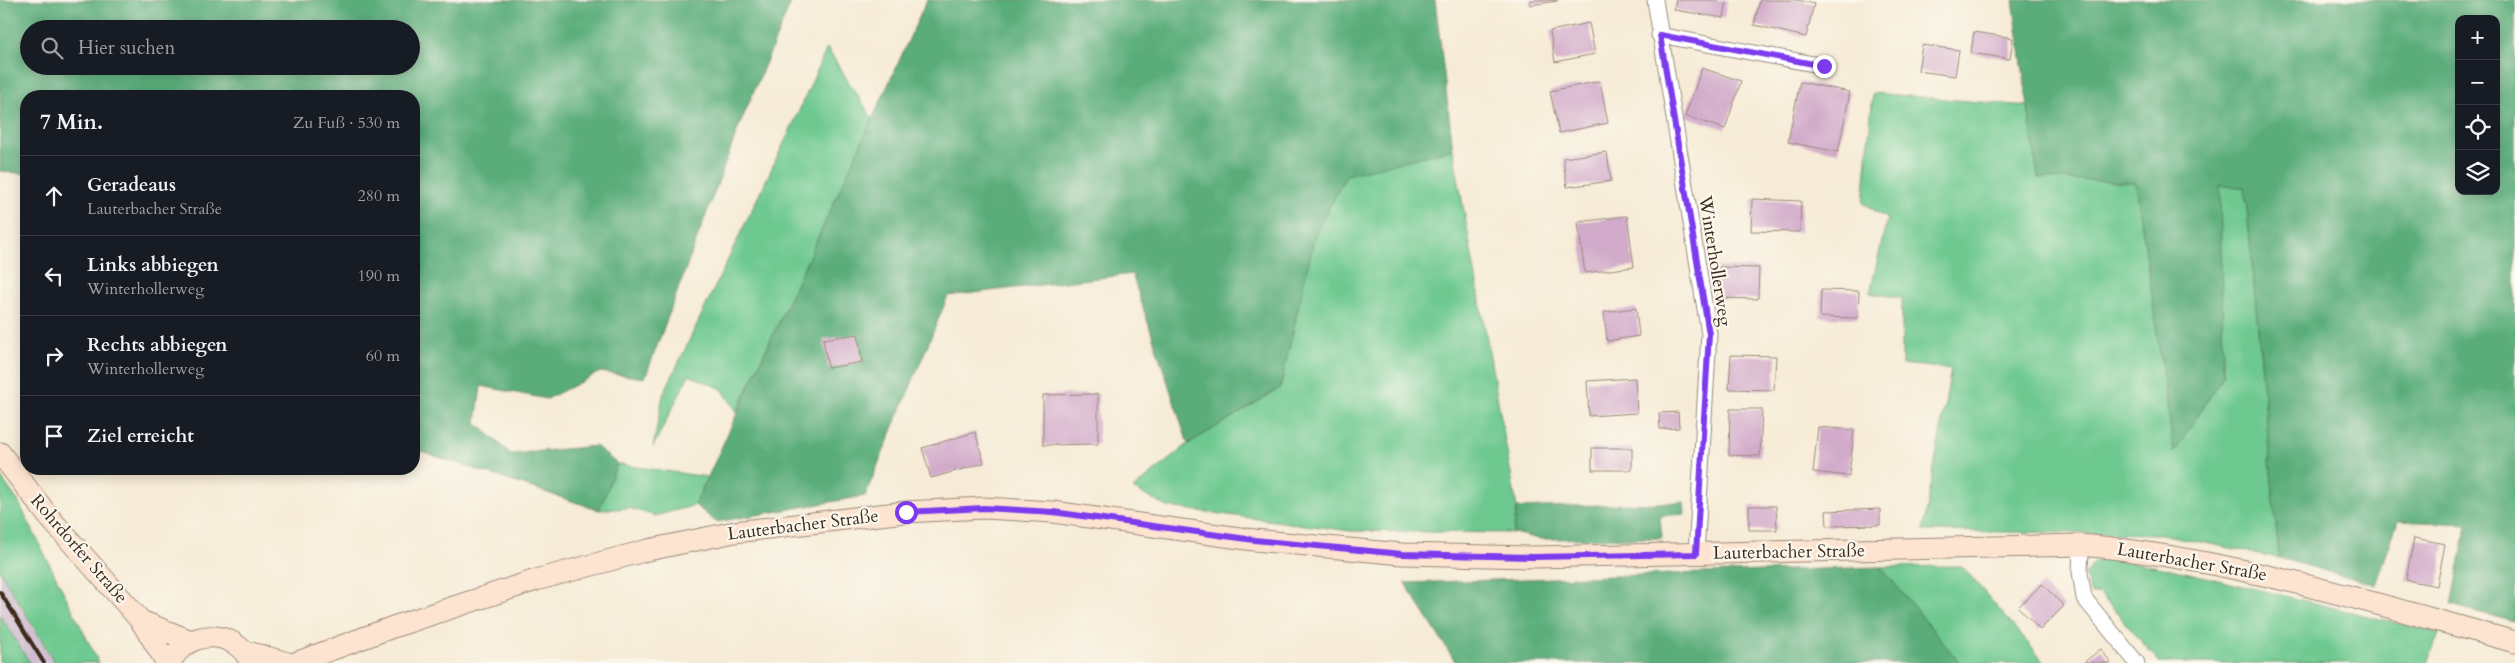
<!DOCTYPE html>
<html lang="de">
<head>
<meta charset="utf-8">
<style>
	:root { --surface:#171b24; --page:#20242c; --text:#f1f3f6; --muted:#9ea1a6; --line:#363941 }
	body { margin:0; font-family:Cardo,serif; background:var(--page); color:var(--text) }
	.controls { position:absolute; right:15px; top:15px; display:grid; overflow:hidden; border-radius:10px; box-shadow:0 2px 12px #0003 }
	.controls button { width:45px; height:45px; display:grid; place-items:center; padding:0; border:0; border-bottom:1px solid var(--line); background:var(--surface); color:var(--text); font:25px sans-serif }
	.stop { position:absolute; width:15px; height:15px; margin:-11px; border:4px solid #7c3aed; border-radius:50%; background:#fff }
	.stop.end { background:#7c3aed; border-color:#fff; box-shadow:0 1px 5px #0008 }
	.list { margin:0; padding:0; list-style:none }
	h2 { display:flex; justify-content:space-between; align-items:center; height:65px; margin:0; padding:0 20px; font-size:21px }
	h2 small { font-size:16px; font-weight:400; color:var(--muted) }
	.list li { display:grid; grid-template-columns:32px 1fr auto; gap:15px; align-items:center; box-sizing:border-box; height:80px; padding:0 20px; border-top:1px solid var(--line) }
	.list b { display:block; font-size:19px; white-space:nowrap }
	.list p { margin:0; font-size:16px; white-space:nowrap; color:var(--muted) }
	.list em { font-size:16px; font-style:normal; color:var(--muted) }
	.icon { flex:none; width:28px; height:28px; fill:none; stroke:currentColor; stroke-width:2; stroke-linecap:round; stroke-linejoin:round }
	.map { position:relative; flex:none; width:2515px; height:663px; overflow:hidden }
	.search { position:absolute; background:var(--surface); box-shadow:0 2px 12px #0003; left:20px; top:20px; width:400px; height:55px; display:flex; align-items:center; gap:12px; box-sizing:border-box; padding:0 18px; border-radius:28px; color:var(--muted); font-size:19px }
	.panel { position:absolute; background:var(--surface); box-shadow:0 2px 12px #0003; left:20px; top:90px; width:400px; height:385px; border-radius:20px }
	.map>svg:first-child { display:block }
	.industrial { fill:#cfbdcf }
	.green { fill:#6ec990; stroke:#547a57 }
	.forest { fill:#5aad7a; stroke:#4a6c4c; fill-rule:evenodd }
	.building { fill:#d2aaca }
	.lines { fill:none; stroke-linecap:round; stroke-linejoin:round }
	.street-casing { stroke:#988a7a; stroke-width:17 }
	.secondary-casing { stroke:#988a7a; stroke-width:23 }
	.street { stroke:#fff; stroke-width:15 }
	.secondary { stroke:#fde4d1; stroke-width:21 }
	.rail { stroke:#3b2a1e; stroke-width:4 }
	.route { stroke:#7c3aed; stroke-width:6 }
	.labels { text-anchor:middle; dominant-baseline:central; stroke-width:4.5; stroke-linejoin:round; paint-order:stroke }
	.street-label { font-size:18px; fill:#3b2a1e; stroke:#fbf7ec }
</style>
</head>
<body>
<div class="map">
<svg width="2515" height="663" viewBox="0 0 2515 663">
	<rect width="100%" height="100%" fill="#fbf7ec"/>
	<filter id="ink" filterUnits="userSpaceOnUse"><feTurbulence type="fractalNoise" baseFrequency=".02" numOctaves="2"/><feDisplacementMap in="SourceGraphic" scale="10" xChannelSelector="R" yChannelSelector="G"/><feConvolveMatrix kernelMatrix="1 2 1 2 8 2 1 2 1" color-interpolation-filters="sRGB"/></filter>
	<filter id="wash" filterUnits="userSpaceOnUse"><feTurbulence type="fractalNoise" baseFrequency=".0096" numOctaves="4" result="noise"/><feDisplacementMap in="SourceGraphic" scale="20" xChannelSelector="R" yChannelSelector="G"/><feGaussianBlur stdDeviation="1.12" result="paint"/><feColorMatrix in="noise" values="0 0 0 0 0 0 0 0 0 0 0 0 0 0 0 0 0 1.4 0 .05"/><feComposite in="paint" operator="in"/></filter>
	<g filter="url(#wash)">
		<rect width="100%" height="100%" fill="#f6ebd6"/>
		<polygon class="industrial" points="0,571 32,627 55,663 30,663 0,615"/>
		<g class="green">
			<polygon points="827,48 873,119 737,412 722,389 689,375 653,447 663,395 794,122"/>
			<polygon points="1873,93 2028,106 2038,178 2136,182 2174,452 2223,376 2220,186 2245,187 2279,558 2161,534 1923,531 1951,369 1902,364 1902,298 1870,293 1887,219 1863,203"/>
			<polygon points="1453,149 1517,508 1513,533 1350,531 1168,507 1133,489 1188,444 1280,388 1315,234 1346,175"/>
			<polygon points="617,464 707,477 695,505 655,516 629,508 599,510"/>
			<polygon points="0,476 18,501 99,663 55,663 0,571"/>
			<polygon points="2108,558 2185,572 2439,633 2428,663 2160,663 2099,593 2091,594 2085,575 2094,562"/>
			<polygon points="1962,566 2045,663 1960,663 1881,567"/>
			<polygon points="0,615 30,663 0,663"/>
		</g>
		<g class="forest">
			<path d="M0 0H792L738 129 645 378 600 372 547 399 481 386 476 423 511 454 596 446 617 464 599 510 414 449V96H26V174L0 171ZM29 29H411V66H29Z"/>
			<polygon points="927,0 1435,0 1453,149 1346,175 1315,235 1280,388 1188,444 1132,274 948,296 865,496 716,522 695,505"/>
			<path d="M2013 0H2515V622L2451 605 2467 524 2398 521 2376 585 2279 558 2245 187 2220 186 2223 376 2174 453 2136 183 2038 178ZM2459 19H2496V191H2459Z"/>
			<polygon points="1684,502 1685,514 1660,516 1662,538 1540,539 1513,533 1517,508"/>
			<polygon points="1881,567 1960,663 1456,663 1405,583"/>
		</g>
		<g id="blocks">
			<g class="building">
				<polygon points="1530,0 1557,0 1557,1 1530,5"/>
				<polygon points="1676,0 1727,0 1724,18 1674,10"/>
				<polygon points="1760,0 1798,0 1814,4 1806,37 1754,25"/>
				<polygon points="1589,23 1595,54 1555,62 1550,31"/>
				<polygon points="1974,32 2013,38 2010,59 1971,53"/>
				<polygon points="1922,45 1959,50 1955,76 1918,71"/>
				<polygon points="1702,68 1741,81 1725,129 1685,116"/>
				<polygon points="1600,81 1608,123 1559,133 1550,91"/>
				<polygon points="1800,82 1850,92 1838,152 1788,142"/>
				<polygon points="1607,152 1611,181 1567,187 1563,158"/>
				<polygon points="1752,199 1801,201 1800,232 1751,231"/>
				<polygon points="1627,216 1634,267 1585,273 1578,222"/>
				<polygon points="1718,267 1759,268 1758,299 1717,298"/>
				<polygon points="1821,290 1859,291 1858,318 1820,317"/>
				<polygon points="1636,308 1639,336 1607,341 1604,312"/>
				<polygon points="858,334 862,362 828,368 823,339"/>
				<polygon points="1731,355 1776,356 1774,390 1729,389"/>
				<polygon points="1635,378 1637,413 1589,416 1587,381"/>
				<polygon points="1098,394 1098,444 1043,445 1043,395"/>
				<polygon points="1730,409 1762,409 1760,456 1729,455"/>
				<polygon points="1678,412 1679,428 1660,429 1659,413"/>
				<polygon points="1818,427 1854,430 1849,476 1813,472"/>
				<polygon points="975,432 984,463 931,478 922,448"/>
				<rect x="1592" y="448" width="40" height="22"/>
				<polygon points="1749,506 1776,506 1777,530 1749,530"/>
				<polygon points="1880,509 1880,525 1827,526 1826,511"/>
				<polygon points="2414,538 2445,544 2437,586 2406,580"/>
				<polygon points="2042,584 2064,606 2040,630 2018,607"/>
				<polygon points="2101,649 2111,663 2083,663"/>
			</g>
		</g>
	</g>
	<g filter="url(#ink)">
		<use href="#blocks" fill-opacity="0" stroke="#988a7a" stroke-width="1"/>
		<g class="lines">
			<g class="street-casing">
				<g id="street">
					<polyline points="1655,0 1709,334 1696,554"/>
					<polyline points="1659,35 1824,66"/>
					<polyline points="2081,545 2080,572 2084,598 2137,663"/>
				</g>
			</g>
			<g class="secondary-casing">
				<g id="secondary">
					<polyline points="0,453 49,517 141,621 167,663"/>
					<polyline points="141,621 191,641"/>
					<polyline points="244,651 288,663"/>
					<path d="M170 663C187 629 234 627 251 663"/>
					<path d="M295 663 393 627 536 580 648 550 735 532 905 512 984 508 1053 512 1254 540 1402 554 1534 557 2081 545C2230 558 2372 603 2515 642"/>
				</g>
			</g>
			<use href="#street" class="street"/>
			<use href="#secondary" class="secondary"/>
			<polyline class="rail" points="0,592 44,663"/>
		</g>
	</g>
	<g class="lines" filter="url(#ink)">
		<polyline class="route" points="906,512 984,508 1053,512 1254,540 1402,554 1534,557 1696,554 1709,334 1660,35 1824,66"/>
	</g>
	<g class="labels">
		<g class="street-label">
			<text transform="translate(1715 261) rotate(81)">Winterhollerweg</text>
			<text transform="translate(803 525) rotate(-7)">Lauterbacher Straße</text>
			<text transform="translate(79 549) rotate(49)">Rohrdorfer Straße</text>
			<text transform="translate(1789 552) rotate(-1)">Lauterbacher Straße</text>
			<text transform="translate(2192 562) rotate(10)">Lauterbacher Straße</text>
		</g>
	</g>
</svg>
<div class="controls">
<button>+</button>
<button>−</button>
<button><svg class="icon" aria-label="locate" viewBox="0 0 24 24"><circle cx="12" cy="12" r="6"/><path d="M12 2v4M12 18v4M2 12h4M18 12h4"/></svg></button>
<button><svg class="icon" aria-label="layers" viewBox="0 0 24 24"><path d="M12 4l9 5-9 5-9-5zM3 14l9 5 9-5"/></svg></button>
</div>
<div class="stop" style="left:906px;top:512px"></div>
<div class="stop end" style="left:1824px;top:66px"></div>
<div class="search"><svg class="icon" aria-label="search" viewBox="0 0 24 24"><circle cx="10" cy="10" r="6"/><path d="M15 15l6 6"/></svg>Hier suchen</div>
<section class="panel">
<h2>7 Min.<small>Zu Fuß · 530 m</small></h2>
<ul class="list">
<li><svg class="icon" aria-label="ahead" viewBox="0 0 24 24"><path d="M12 20V5M6 11l6-6 6 6"/></svg><div><b>Geradeaus</b><p>Lauterbacher Straße</p></div><em>280 m</em></li>
<li><svg class="icon" aria-label="left" viewBox="0 0 24 24"><path d="M17 20v-9H6M10 6l-5 5 5 5"/></svg><div><b>Links abbiegen</b><p>Winterhollerweg</p></div><em>190 m</em></li>
<li><svg class="icon" aria-label="right" viewBox="0 0 24 24"><path d="M7 20v-9h11M14 6l5 5-5 5"/></svg><div><b>Rechts abbiegen</b><p>Winterhollerweg</p></div><em>60 m</em></li>
<li><svg class="icon" aria-label="arrive" viewBox="0 0 24 24"><path d="M6 21V4h12l-3 4 3 4H6"/></svg><div><b>Ziel erreicht</b></div></li>
</ul>
</section>
</div>
</body>
</html>
